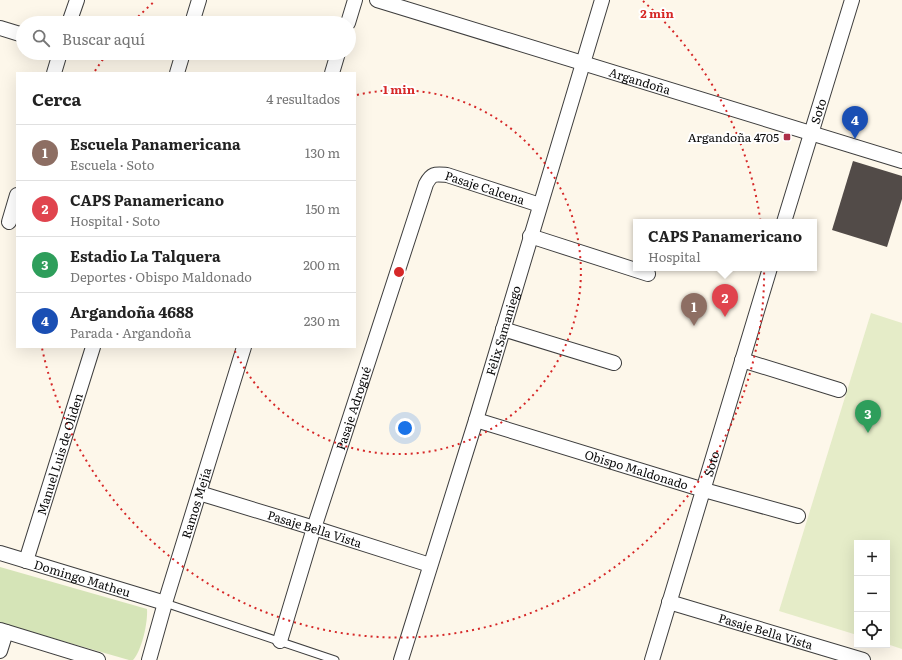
<!DOCTYPE html>
<html lang="es">
<head>
<meta charset="utf-8">
<style>
	:root { --surface:#fff; --page:#f2f2f2; --text:#222; --muted:#767676; --line:#e0e0e0; --accent:#db2777 }
	body { margin:0; font-family:Literata,serif; background:var(--page); color:var(--text) }
	.controls { position:absolute; right:12px; bottom:12px; display:grid; overflow:hidden; border-radius:0px; box-shadow:0 4px 16px #0002 }
	.controls button { width:36px; height:36px; display:grid; place-items:center; padding:0; border:0; border-bottom:1px solid var(--line); background:var(--surface); color:var(--text); font:20px sans-serif }
	.you { position:absolute; left:405px; top:428px; width:14px; height:14px; margin:-10px; border:3px solid #fff; border-radius:50%; background:#1a73e8; box-shadow:0 0 0 6px #1a73e833 }
	.badge { display:grid; place-items:center; width:26px; height:26px; border-radius:50%; background:var(--accent); color:#fff; font-size:13px; font-weight:700 }
	.pin { position:absolute; translate:-50% -33px; filter:drop-shadow(0 1px 2px #0008) }
	.pin::after { content:''; position:absolute; top:21px; width:14px; height:12px; background:inherit; clip-path:polygon(0 0,100% 0,50% 100%) }
	.popup { position:absolute; left:633px; top:219px; width:184px; height:52px; box-sizing:border-box; display:grid; place-content:center; border-radius:0px; background:var(--surface); filter:drop-shadow(0 1px 3px #0005); font-size:13px; white-space:nowrap; color:var(--muted) }
	.popup b { font-size:15px; color:var(--text) }
	.popup::after { content:''; position:absolute; left:50%; top:100%; margin-left:-8px; border:8px solid transparent; border-top-color:var(--surface) }
	.list { margin:0; padding:0; list-style:none }
	h2 { display:flex; justify-content:space-between; align-items:center; height:52px; margin:0; padding:0 16px; font-size:17px }
	h2 small { font-size:13px; font-weight:400; color:var(--muted) }
	.list li { display:grid; grid-template-columns:26px 1fr auto; gap:12px; align-items:center; box-sizing:border-box; height:56px; padding:0 16px; border-top:1px solid var(--line) }
	.list b { display:block; font-size:15px; white-space:nowrap }
	.list p { margin:0; font-size:13px; white-space:nowrap; color:var(--muted) }
	.list em { font-size:13px; font-style:normal; color:var(--muted) }
	.icon { flex:none; width:22px; height:22px; fill:none; stroke:currentColor; stroke-width:2; stroke-linecap:round; stroke-linejoin:round }
	.map { position:relative; flex:none; width:902px; height:660px; overflow:hidden }
	.search { position:absolute; background:var(--surface); box-shadow:0 4px 16px #0002; left:16px; top:16px; width:340px; height:44px; display:flex; align-items:center; gap:10px; box-sizing:border-box; padding:0 14px; border-radius:22px; color:var(--muted); font-size:15px }
	.panel { position:absolute; background:var(--surface); box-shadow:0 4px 16px #0002; left:16px; top:72px; width:340px; height:276px; border-radius:0px }
	.map>svg:first-child { display:block }
	.green { fill:#d5e4b7 }
	.pitch { fill:#e5ecc8 }
	.building { fill:#524b48 }
	.lines { fill:none; stroke-linecap:round; stroke-linejoin:round }
	.service-casing { stroke:#3e3e3e; stroke-width:9 }
	.minor-casing { stroke:#3e3e3e; stroke-width:16 }
	.service { stroke:#fff; stroke-width:7 }
	.minor { stroke:#fff; stroke-width:14 }
	.ring { fill:none; stroke:#d62828; stroke-width:2; stroke-dasharray:2 4 }
	.poi-dot { fill:#ad3048; stroke:#fff; stroke-width:1.5 }
	.labels { text-anchor:middle; dominant-baseline:central; stroke-width:4; stroke-linejoin:round; paint-order:stroke }
	.street-label { font-size:12px; fill:#0b0b0b; stroke:#fff }
	.poi-label { font-size:12px; fill:#0b0b0b; stroke:#fff; text-anchor:end }
	.centre { fill:#d62828; stroke:#fff; stroke-width:2 }
	.ring-label { font-size:12px; text-anchor:middle; font-weight:bold; fill:#d62828; stroke:#fff; stroke-width:4; stroke-linejoin:round; paint-order:stroke }
</style>
</head>
<body>
<div class="map">
<svg width="902" height="660" viewBox="0 0 902 660">
	<rect width="100%" height="100%" fill="#fdf7ea"/>
	<path class="green" d="M0 567 147 609C148 622 142 650 133 660H129L0 623Z"/>
	<polygon class="pitch" points="871,313 902,323 902,649 887,644 887,543 857,543 857,635 779,611"/>
	<polygon class="building" points="853,161 902,176 902,199 887,247 832,230"/>
	<g class="lines">
		<g class="service-casing">
			<polyline id="service" points="165,603 335,660"/>
		</g>
		<g class="minor-casing">
			<g id="minor">
				<path id="s1" d="M377 0 902 161"/>
				<polyline points="69,23 77,0"/>
				<polyline points="192,23 199,0"/>
				<polyline points="348,23 355,0"/>
				<polyline points="0,28 23,35"/>
				<polyline points="54,73 60,53"/>
				<polyline points="177,73 183,53"/>
				<polyline points="332,73 338,53"/>
				<polyline points="9,222 17,195"/>
				<path id="s2" d="M784 222 852 0"/>
				<polyline points="530,236 648,274"/>
				<polyline points="503,329 614,363"/>
				<polyline points="742,360 839,390"/>
				<path id="s3" d="M476 420 704 490 798 516"/>
				<path id="s4" d="M199 493 314 528 430 565"/>
				<path id="s5" d="M0 553 165 603"/>
				<path id="s6" d="M26 561 93 347"/>
				<path id="s7" d="M669 602 863 660"/>
				<polyline points="0,630 98,660"/>
				<path id="s8" d="M280 641 314 528 426 184C432 173 435 174 447 175L540 205"/>
				<polyline points="0,651 6,632"/>
				<path id="s9" d="M149 660 165 603 244 347"/>
				<path id="s10" d="M401 660 476 420 602 0"/>
				<path id="s11" d="M652 660 770 268"/>
			</g>
		</g>
		<use href="#service" class="service"/>
		<use href="#minor" class="minor"/>
	</g>
	<g class="ring">
		<path d="M357 95A182 182 0 1 1 233 347"/>
		<path d="M95 71A365 365 0 0 1 106 55M134 21A365 365 0 0 1 155 1M643 1A365 365 0 1 1 42 348"/>
	</g>
	<rect class="poi-dot" x="783" y="133" width="8" height="8" rx="2"/>
	<g class="labels">
		<g class="street-label">
			<text stroke="none"><textPath href="#s1" startOffset="275">Argandoña</textPath></text>
			<text stroke="none"><textPath href="#s2" startOffset="116">Soto</textPath></text>
			<text stroke="none"><textPath href="#s8" startOffset="545">Pasaje Calcena</textPath></text>
			<text stroke="none"><textPath href="#s10" startOffset="345">Félix Samaniego</textPath></text>
			<text stroke="none"><textPath href="#s8" startOffset="244">Pasaje Adrogué</textPath></text>
			<text stroke="none"><textPath href="#s6" startOffset="112">Manuel Luis de Oliden</textPath></text>
			<text stroke="none"><textPath href="#s11" startOffset="205">Soto</textPath></text>
			<text stroke="none"><textPath href="#s3" startOffset="168">Obispo Maldonado</textPath></text>
			<text stroke="none"><textPath href="#s9" startOffset="164">Ramos Mejía</textPath></text>
			<text stroke="none"><textPath href="#s4" startOffset="121">Pasaje Bella Vista</textPath></text>
			<text stroke="none"><textPath href="#s5" startOffset="86">Domingo Matheu</textPath></text>
			<text stroke="none"><textPath href="#s7" startOffset="101">Pasaje Bella Vista</textPath></text>
		</g>
		<g class="poi-label">
			<text x="779" y="137">Argandoña 4705</text>
		</g>
	</g>
	<circle cx="399" cy="272" r="6" class="centre"/>
	<g class="ring-label">
		<text x="657" y="18">2 min</text>
		<text x="399" y="94">1 min</text>
	</g>
</svg>
<div class="controls">
<button>+</button>
<button>−</button>
<button><svg class="icon" aria-label="locate" viewBox="0 0 24 24"><circle cx="12" cy="12" r="6"/><path d="M12 2v4M12 18v4M2 12h4M18 12h4"/></svg></button>
</div>
<div class="you"></div>
<div class="pin badge" style="left:694px;top:326px;background:#8d6e63">1</div>
<div class="pin badge" style="left:725px;top:317px;background:#e0444e">2</div>
<div class="popup"><b>CAPS Panamericano</b>Hospital</div>
<div class="pin badge" style="left:868px;top:433px;background:#2e9e5b">3</div>
<div class="pin badge" style="left:855px;top:139px;background:#1a4fb4">4</div>
<div class="search"><svg class="icon" aria-label="search" viewBox="0 0 24 24"><circle cx="10" cy="10" r="6"/><path d="M15 15l6 6"/></svg>Buscar aquí</div>
<section class="panel">
<h2>Cerca<small>4 resultados</small></h2>
<ul class="list">
<li><span class="badge" style="background:#8d6e63">1</span><div><b>Escuela Panamericana</b><p>Escuela · Soto</p></div><em>130 m</em></li>
<li><span class="badge" style="background:#e0444e">2</span><div><b>CAPS Panamericano</b><p>Hospital · Soto</p></div><em>150 m</em></li>
<li><span class="badge" style="background:#2e9e5b">3</span><div><b>Estadio La Talquera</b><p>Deportes · Obispo Maldonado</p></div><em>200 m</em></li>
<li><span class="badge" style="background:#1a4fb4">4</span><div><b>Argandoña 4688</b><p>Parada · Argandoña</p></div><em>230 m</em></li>
</ul>
</section>
</div>
</body>
</html>
